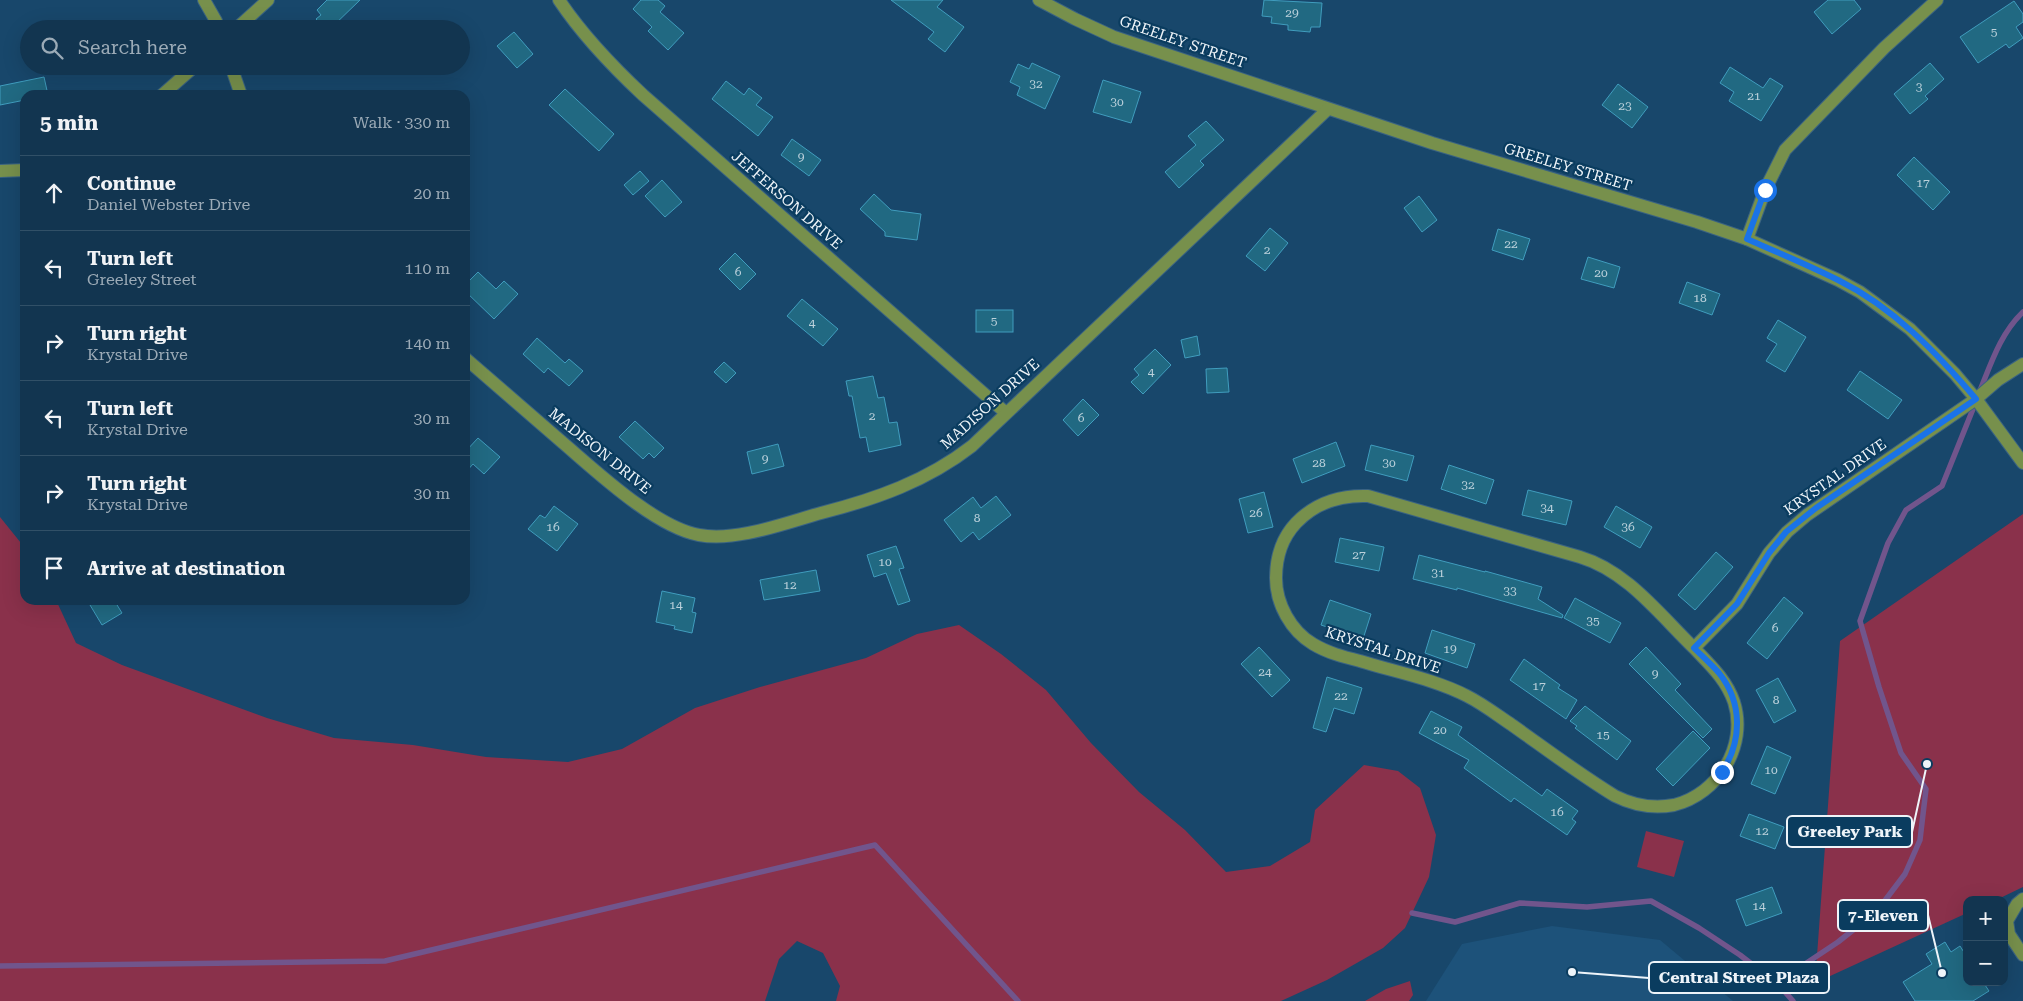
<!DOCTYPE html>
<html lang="en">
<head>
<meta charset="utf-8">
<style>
	:root { --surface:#123550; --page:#1b3d57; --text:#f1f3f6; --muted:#9cabb7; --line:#315067 }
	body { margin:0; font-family:"Roboto Serif",serif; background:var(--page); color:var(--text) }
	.controls { position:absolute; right:15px; bottom:15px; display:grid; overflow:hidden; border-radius:10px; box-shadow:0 5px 20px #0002 }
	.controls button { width:45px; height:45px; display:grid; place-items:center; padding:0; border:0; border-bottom:1px solid var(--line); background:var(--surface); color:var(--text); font:25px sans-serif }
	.stop { position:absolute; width:15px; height:15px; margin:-11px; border:4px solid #1a73e8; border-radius:50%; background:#fff }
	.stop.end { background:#1a73e8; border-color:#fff; box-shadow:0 1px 5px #0008 }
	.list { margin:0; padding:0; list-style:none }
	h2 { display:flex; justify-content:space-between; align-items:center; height:65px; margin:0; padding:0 20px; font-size:21px }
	h2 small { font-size:16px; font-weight:400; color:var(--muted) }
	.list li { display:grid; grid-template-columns:32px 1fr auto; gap:15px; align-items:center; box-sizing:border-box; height:75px; padding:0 20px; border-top:1px solid var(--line) }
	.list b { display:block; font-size:19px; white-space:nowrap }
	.list p { margin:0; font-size:16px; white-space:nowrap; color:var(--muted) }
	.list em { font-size:16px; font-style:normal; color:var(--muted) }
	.icon { flex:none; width:28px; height:28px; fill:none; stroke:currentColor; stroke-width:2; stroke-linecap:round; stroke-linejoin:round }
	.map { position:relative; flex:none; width:2023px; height:1001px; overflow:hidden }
	.search { position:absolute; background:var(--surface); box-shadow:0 5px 20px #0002; left:20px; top:20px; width:450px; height:55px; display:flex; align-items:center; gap:12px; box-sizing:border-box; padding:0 18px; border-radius:28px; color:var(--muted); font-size:19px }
	.panel { position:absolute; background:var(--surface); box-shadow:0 5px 20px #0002; left:20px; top:90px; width:450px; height:515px; border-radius:15px }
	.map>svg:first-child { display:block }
	.built { fill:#1d527a }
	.green { fill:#8a314b }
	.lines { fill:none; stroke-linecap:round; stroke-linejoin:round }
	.stream { stroke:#71558c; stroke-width:5.5 }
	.building { fill:#216982; stroke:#409dbe }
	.minor-casing { stroke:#3a6382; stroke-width:14 }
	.minor { stroke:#77904c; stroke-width:12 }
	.route { stroke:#1a73e8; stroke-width:6 }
	.labels { text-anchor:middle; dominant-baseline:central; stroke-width:4.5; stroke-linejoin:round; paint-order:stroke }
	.number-label { font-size:12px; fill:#bbd1db }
	.street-label { font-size:15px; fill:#eef4f9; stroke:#0a3c5f }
	.leader { fill:none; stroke:#eef4f9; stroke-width:2 }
	.callout-dot { fill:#eef4f9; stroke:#0a3c5f; stroke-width:2 }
	.callout { fill:#0a3c5f; stroke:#eef4f9; stroke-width:2 }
	.callout-label { font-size:16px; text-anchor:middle; font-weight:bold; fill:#eef4f9 }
</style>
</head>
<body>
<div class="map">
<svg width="2023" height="1001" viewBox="0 0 2023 1001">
	<rect width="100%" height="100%" fill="#18476b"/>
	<polygon class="built" points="1552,926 1660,940 1733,1001 1426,1001 1462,944"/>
	<g class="green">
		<polygon points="2023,514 2023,887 1996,900 1967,900 1967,913 1815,983 1840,641"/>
		<polygon points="0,517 25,548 25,600 56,600 76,643 122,665 267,718 334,738 413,745 486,757 568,762 622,749 695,708 760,687 866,658 917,634 959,625 1001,654 1046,690 1091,743 1139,792 1185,830 1226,872 1270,866 1310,842 1315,810 1364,765 1398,771 1420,788 1436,835 1429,877 1405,928 1383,948 1327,980 1281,1001 836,1001 840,986 823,953 797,941 779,959 765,1001 0,1001"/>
		<polygon points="1646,831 1684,841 1674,877 1637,867"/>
		<polygon points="1410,981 1413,995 1409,1001 1365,1001 1386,989"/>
	</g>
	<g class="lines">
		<g class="stream">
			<path d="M1979 393C1991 364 2000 334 2023 312"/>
			<polyline points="1412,913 1455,922 1520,903 1587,907 1651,901 1699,928 1740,955 1779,985 1793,1001"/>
			<polyline points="0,966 385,961 875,845 1018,1001"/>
			<polyline points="1779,985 1796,970 1838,942 1877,911 1905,874 1920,840 1926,789 1901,753 1879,687 1860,621 1888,543 1906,510 1942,486 1975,404"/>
		</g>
	</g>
	<g class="building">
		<polygon points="327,0 360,0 330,29 326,29 316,19 321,15 317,10"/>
		<polygon points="641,0 658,0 665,6 660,12 684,33 668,50 648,31 652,27 633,9"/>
		<polygon points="891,0 943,0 937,7 964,27 945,52 928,39 934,32"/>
		<polygon points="1264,0 1322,3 1320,27 1311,27 1310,32 1288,30 1288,25 1271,23 1272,17 1262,16"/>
		<polygon points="1828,0 1854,0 1861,9 1832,34 1814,12"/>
		<polygon points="2014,1 2023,14 2023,22 2016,27 2023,38 2009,48 2006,44 1978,63 1960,37"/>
		<polygon points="514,32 533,54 517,68 497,46"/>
		<polygon points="1032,63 1060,76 1045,109 1017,95 1020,87 1010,82 1018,64 1029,69"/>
		<polygon points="1930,63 1944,79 1925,96 1928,99 1910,114 1894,94"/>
		<polygon points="1730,67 1763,88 1770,78 1783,86 1761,121 1729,101 1734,92 1720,83"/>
		<polygon points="44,77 48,95 25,95 25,100 0,105 0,86"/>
		<polygon points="1103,80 1141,92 1131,123 1093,112"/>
		<polygon points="726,81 744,95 749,88 762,98 756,105 773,117 758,136 712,99"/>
		<polygon points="1618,84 1648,107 1632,128 1602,105"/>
		<polygon points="565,89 614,134 599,151 549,105"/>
		<polygon points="1206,121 1224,140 1200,161 1204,165 1179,188 1165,172 1196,145 1188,136"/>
		<polygon points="792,139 821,160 809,176 781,155"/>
		<polygon points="1914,157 1950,192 1933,210 1897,175"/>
		<polygon points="640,171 649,181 633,195 624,185"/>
		<polygon points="662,180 682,202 665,217 645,196"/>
		<polygon points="874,194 891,210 921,214 917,240 885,236 885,232 860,209"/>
		<polygon points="1419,196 1437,220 1422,232 1404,208"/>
		<polygon points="1270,228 1288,243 1265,271 1246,256"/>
		<polygon points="1498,229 1530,239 1523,260 1492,250"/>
		<polygon points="735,253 756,274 740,290 719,269"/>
		<polygon points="1588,257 1620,267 1614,288 1581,279"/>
		<polygon points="478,272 496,289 504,281 518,294 494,319 465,291 465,285"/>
		<polygon points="1687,282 1720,294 1712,315 1679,303"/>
		<polygon points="802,299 838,329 823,346 787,316"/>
		<rect x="976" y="310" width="37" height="22"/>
		<polygon points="1778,320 1806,337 1785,372 1766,361 1777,344 1767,338"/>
		<polygon points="1197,336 1200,355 1185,358 1181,340"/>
		<polygon points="537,338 565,363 569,359 583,371 569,386 548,368 544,373 523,354"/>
		<polygon points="1155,349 1171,365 1143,394 1131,382 1139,375 1134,369"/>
		<polygon points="724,362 736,373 726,383 714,372"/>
		<polygon points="1227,368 1229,392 1207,393 1206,369"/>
		<polygon points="1860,371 1902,400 1888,419 1847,390"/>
		<polygon points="873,376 878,398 884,397 889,423 897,422 901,445 869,452 866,437 860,438 852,396 849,396 846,381"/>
		<polygon points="1083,399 1099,415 1078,436 1063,420"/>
		<polygon points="635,421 664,448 654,458 649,453 643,459 619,437"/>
		<polygon points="478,438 500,457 484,474 473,464 465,473 465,452"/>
		<polygon points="1336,442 1345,466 1302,483 1293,459"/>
		<polygon points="778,444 784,466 752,474 747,452"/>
		<polygon points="1371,445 1414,456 1407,481 1365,470"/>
		<polygon points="1449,465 1494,480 1486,504 1441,489"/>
		<polygon points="1528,490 1572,501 1566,525 1522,515"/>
		<polygon points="1264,492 1273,527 1248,533 1239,499"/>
		<polygon points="996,496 1011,515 979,540 973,532 961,542 944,520 973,497 981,508"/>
		<polygon points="554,506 578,524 557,551 528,529 540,515 545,518"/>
		<polygon points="1616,506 1652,527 1640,548 1604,527"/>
		<polygon points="1340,538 1384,547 1379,571 1335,562"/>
		<polygon points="896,546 904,568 899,569 910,601 898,605 886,573 874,577 867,555"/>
		<polygon points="1716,552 1733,567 1695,610 1678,595"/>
		<polygon points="1419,555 1485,572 1485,571 1542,587 1538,599 1563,615 1562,618 1457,588 1457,590 1413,579"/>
		<polygon points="816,570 820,591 764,600 760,580"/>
		<polygon points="662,591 695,598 692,612 696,613 692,633 674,629 675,626 656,622"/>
		<polygon points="1784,597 1803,613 1767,659 1747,643"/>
		<polygon points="1575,598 1621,623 1610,643 1564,618"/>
		<polygon points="87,600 114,600 122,613 102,625"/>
		<polygon points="1330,600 1371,614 1363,639 1321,625"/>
		<polygon points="1432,630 1475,644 1467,668 1425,653"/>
		<polygon points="1259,647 1290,680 1272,697 1241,664"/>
		<polygon points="1646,647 1681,684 1675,690 1712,729 1703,738 1629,664"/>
		<polygon points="1524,659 1560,685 1558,688 1577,700 1566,719 1510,680"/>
		<polygon points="1327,677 1362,688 1354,714 1334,708 1326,732 1313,728"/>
		<polygon points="1778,678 1796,711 1774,723 1756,690"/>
		<polygon points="1585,706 1631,741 1617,760 1575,728 1577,726 1570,721"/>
		<polygon points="1431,711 1462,727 1458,735 1542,796 1547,789 1578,811 1572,819 1576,822 1567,835 1514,798 1511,802 1464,768 1469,760 1419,733"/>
		<polygon points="1693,731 1710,748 1673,786 1656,769"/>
		<polygon points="1767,746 1791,757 1775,794 1751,784"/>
		<polygon points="1749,814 1784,827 1775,849 1740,836"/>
		<polygon points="1772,887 1782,913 1746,926 1736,900"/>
		<polygon points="1945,942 1951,952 1960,946 1967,957 1967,982 1983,982 1989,991 1973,1001 1915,1001 1903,982 1932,964 1926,954"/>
	</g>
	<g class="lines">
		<g class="minor-casing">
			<g id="minor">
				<polyline points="204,0 216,21 218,29"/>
				<path d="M559 0C583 36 612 66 643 95L1006 413"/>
				<polyline points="1039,0 1075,19 1114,37 1432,143 1697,222 1747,239 1838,280 1860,292 1910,329 1955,374 1976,399 2023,463"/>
				<polyline points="236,29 268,0"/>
				<polyline points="231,66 241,95"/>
				<polyline points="162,95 195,66"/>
				<polyline points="0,171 25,170"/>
				<polyline points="1747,239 1765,190 1785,150 1884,48 1937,0"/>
				<path d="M465 358C497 386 530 414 562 442 596 471 655 527 699 535 736 542 785 523 821 513 876 499 927 481 972 446L1328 109"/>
				<path d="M1694 648C1659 614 1627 571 1580 557L1368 496C1340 495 1316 502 1296 523 1282 538 1276 558 1276 578 1276 604 1291 631 1313 644 1328 653 1344 657 1360 661 1395 672 1434 679 1467 696 1483 704 1497 715 1512 725 1546 749 1579 774 1615 796 1633 805 1653 809 1674 805 1718 794 1748 746 1734 702 1726 679 1710 665 1694 648L1737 604 1769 553 1787 532 1807 515 1976 399 1998 380 2023 364"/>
				<polyline points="2023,899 2017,904 2007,921 2009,934 2023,955"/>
			</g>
		</g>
		<use href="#minor" class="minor"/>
	</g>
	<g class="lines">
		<path class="route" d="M1722 772C1742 741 1743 703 1719 673 1711 664 1702 656 1694 648L1737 604 1769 553 1786 532 1816 508 1976 399C1937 353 1893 307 1838 280 1808 265 1777 252 1747 239L1765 190"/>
	</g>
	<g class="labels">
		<g class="number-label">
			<text x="1292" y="13">29</text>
			<text x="1994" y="32">5</text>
			<text x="1036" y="84">32</text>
			<text x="1919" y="87">3</text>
			<text x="1754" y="96">21</text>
			<text x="1117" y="102">30</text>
			<text x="1625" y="106">23</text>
			<text x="801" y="157">9</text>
			<text x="1923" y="183">17</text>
			<text x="1511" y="244">22</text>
			<text x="1267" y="250">2</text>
			<text x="738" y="272">6</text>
			<text x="1601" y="273">20</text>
			<text x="1700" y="298">18</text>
			<text x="994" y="321">5</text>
			<text x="812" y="323">4</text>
			<text x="1151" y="372">4</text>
			<text x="872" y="416">2</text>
			<text x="1081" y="418">6</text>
			<text x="765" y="459">9</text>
			<text x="1319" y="463">28</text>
			<text x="1389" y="463">30</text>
			<text x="1468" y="485">32</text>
			<text x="1547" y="508">34</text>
			<text x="1256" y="513">26</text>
			<text x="977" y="518">8</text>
			<text x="553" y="527">16</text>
			<text x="1628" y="527">36</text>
			<text x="1359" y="555">27</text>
			<text x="885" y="562">10</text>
			<text x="1438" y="573">31</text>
			<text x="790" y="585">12</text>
			<text x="1510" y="591">33</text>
			<text x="676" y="605">14</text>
			<text x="1593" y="621">35</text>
			<text x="1775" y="628">6</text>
			<text x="1450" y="649">19</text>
			<text x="1265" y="672">24</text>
			<text x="1655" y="674">9</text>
			<text x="1539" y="686">17</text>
			<text x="1341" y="696">22</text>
			<text x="1776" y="700">8</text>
			<text x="1440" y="730">20</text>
			<text x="1603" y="735">15</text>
			<text x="1771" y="770">10</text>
			<text x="1557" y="812">16</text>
			<text x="1762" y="831">12</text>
			<text x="1759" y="906">14</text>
		</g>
		<g class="street-label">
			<text transform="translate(1183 42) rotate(19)">GREELEY STREET</text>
			<text transform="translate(1568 167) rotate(17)">GREELEY STREET</text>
			<text transform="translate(787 200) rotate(41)">JEFFERSON DRIVE</text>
			<text transform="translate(990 404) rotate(-42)">MADISON DRIVE</text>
			<text transform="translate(600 451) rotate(39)">MADISON DRIVE</text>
			<text transform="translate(1835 477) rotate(-35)">KRYSTAL DRIVE</text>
			<text transform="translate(1383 650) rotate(18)">KRYSTAL DRIVE</text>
		</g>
	</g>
	<path class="leader" d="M1927 764L1912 832M1942 973L1928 915M1572 972L1649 978"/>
	<g class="callout-dot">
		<circle cx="1927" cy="764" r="5"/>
		<circle cx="1942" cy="973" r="5"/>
		<circle cx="1572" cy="972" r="5"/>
	</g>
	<g class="callout">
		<rect x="1787" y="816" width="125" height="31" rx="5"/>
		<rect x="1838" y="900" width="90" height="31" rx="5"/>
		<rect x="1649" y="962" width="180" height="31" rx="5"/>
	</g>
	<g class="callout-label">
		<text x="1850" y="837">Greeley Park</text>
		<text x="1883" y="921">7-Eleven</text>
		<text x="1739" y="983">Central Street Plaza</text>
	</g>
</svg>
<div class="controls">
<button>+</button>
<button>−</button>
</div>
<div class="stop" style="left:1765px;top:190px"></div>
<div class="stop end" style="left:1722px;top:772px"></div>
<div class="search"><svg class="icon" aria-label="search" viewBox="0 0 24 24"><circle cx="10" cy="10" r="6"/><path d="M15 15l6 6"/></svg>Search here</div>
<section class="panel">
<h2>5 min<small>Walk · 330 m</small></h2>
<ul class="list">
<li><svg class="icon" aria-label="ahead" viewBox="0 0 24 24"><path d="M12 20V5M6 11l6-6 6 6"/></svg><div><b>Continue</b><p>Daniel Webster Drive</p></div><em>20 m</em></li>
<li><svg class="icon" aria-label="left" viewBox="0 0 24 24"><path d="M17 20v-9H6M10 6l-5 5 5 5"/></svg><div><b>Turn left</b><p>Greeley Street</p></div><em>110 m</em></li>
<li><svg class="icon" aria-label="right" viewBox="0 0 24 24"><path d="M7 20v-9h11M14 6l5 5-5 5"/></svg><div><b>Turn right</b><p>Krystal Drive</p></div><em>140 m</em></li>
<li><svg class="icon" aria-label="left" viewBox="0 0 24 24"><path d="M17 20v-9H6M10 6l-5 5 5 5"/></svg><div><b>Turn left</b><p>Krystal Drive</p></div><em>30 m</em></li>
<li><svg class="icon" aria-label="right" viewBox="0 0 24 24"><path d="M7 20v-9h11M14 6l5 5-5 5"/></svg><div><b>Turn right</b><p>Krystal Drive</p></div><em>30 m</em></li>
<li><svg class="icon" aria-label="arrive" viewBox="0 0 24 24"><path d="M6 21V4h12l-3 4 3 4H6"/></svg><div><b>Arrive at destination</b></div></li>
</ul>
</section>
</div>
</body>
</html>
